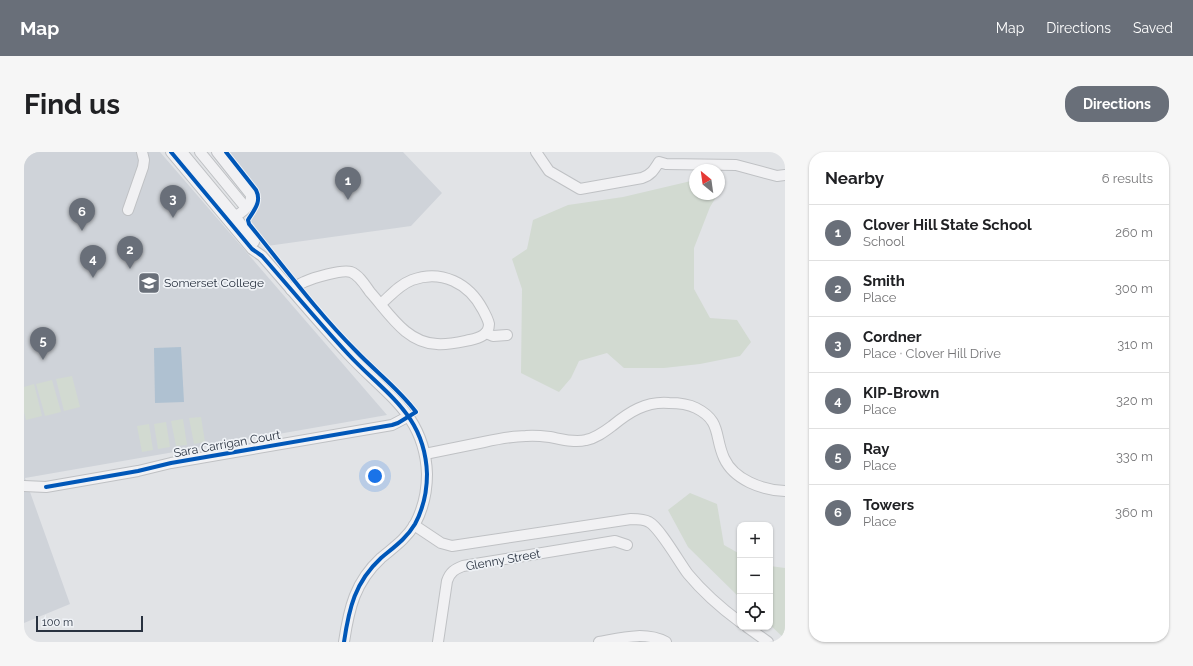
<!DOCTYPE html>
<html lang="en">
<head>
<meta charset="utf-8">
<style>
	:root { --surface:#fff; --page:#f6f6f6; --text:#202124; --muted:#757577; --line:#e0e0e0; --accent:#696f79 }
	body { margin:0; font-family:Raleway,sans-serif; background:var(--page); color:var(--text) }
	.controls { position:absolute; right:12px; bottom:12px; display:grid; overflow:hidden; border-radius:8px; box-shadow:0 1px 3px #0004 }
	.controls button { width:36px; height:36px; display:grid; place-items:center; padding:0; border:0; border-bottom:1px solid var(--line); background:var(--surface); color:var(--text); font:20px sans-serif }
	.compass { position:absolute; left:665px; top:12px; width:36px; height:36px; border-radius:50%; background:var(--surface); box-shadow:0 1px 3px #0004; rotate:331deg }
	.scale { position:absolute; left:12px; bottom:10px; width:107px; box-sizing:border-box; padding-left:4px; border:2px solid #28313f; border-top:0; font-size:11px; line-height:14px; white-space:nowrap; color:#28313f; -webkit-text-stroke:3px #eff2f6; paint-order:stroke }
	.you { position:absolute; left:351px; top:324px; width:14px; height:14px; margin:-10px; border:3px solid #fff; border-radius:50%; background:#1a73e8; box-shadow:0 0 0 6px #1a73e833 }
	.badge { display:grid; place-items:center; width:26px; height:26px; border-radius:50%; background:var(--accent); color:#fff; font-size:13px; font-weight:700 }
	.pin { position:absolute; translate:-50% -33px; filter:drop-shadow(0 1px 2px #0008) }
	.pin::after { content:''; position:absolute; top:21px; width:14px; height:12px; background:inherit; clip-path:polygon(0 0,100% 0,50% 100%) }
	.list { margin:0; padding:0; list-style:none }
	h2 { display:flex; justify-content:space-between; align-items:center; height:52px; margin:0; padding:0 16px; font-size:17px }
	h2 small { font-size:13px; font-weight:400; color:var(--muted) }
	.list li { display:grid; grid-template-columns:26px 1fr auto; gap:12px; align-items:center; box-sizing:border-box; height:56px; padding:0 16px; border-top:1px solid var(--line) }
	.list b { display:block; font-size:15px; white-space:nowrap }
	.list p { margin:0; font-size:13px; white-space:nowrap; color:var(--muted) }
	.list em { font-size:13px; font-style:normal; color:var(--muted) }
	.icon { flex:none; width:22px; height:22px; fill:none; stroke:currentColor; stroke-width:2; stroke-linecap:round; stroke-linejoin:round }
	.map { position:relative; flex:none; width:761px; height:490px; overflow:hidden; border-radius:16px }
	header { display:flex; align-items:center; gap:24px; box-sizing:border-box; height:56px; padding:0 20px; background:var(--accent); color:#fff }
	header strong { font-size:19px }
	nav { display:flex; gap:22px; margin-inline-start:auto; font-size:14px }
	.intro { display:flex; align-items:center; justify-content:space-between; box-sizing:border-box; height:96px; padding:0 24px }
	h1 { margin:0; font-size:28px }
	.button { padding:10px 18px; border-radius:16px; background:var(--accent); color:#fff; font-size:14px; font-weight:700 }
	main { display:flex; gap:24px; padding:0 24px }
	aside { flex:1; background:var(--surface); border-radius:16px; box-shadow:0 1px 3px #0004 }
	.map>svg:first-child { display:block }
	.built { fill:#cfd3d9 }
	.green { fill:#d2dad1 }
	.water { fill:#afc1d1 }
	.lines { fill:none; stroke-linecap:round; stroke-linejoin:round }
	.minor-casing { stroke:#bfc1c4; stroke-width:12 }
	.minor { stroke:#f1f1f3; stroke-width:10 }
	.cycleway-casing { stroke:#eff2f6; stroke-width:6 }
	.cycleway { stroke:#0057b8; stroke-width:4 }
	.labels { text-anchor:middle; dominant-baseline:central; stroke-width:3.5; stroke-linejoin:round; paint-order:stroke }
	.poi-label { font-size:12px; fill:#28313f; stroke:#eff2f6; text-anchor:start }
	.street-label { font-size:12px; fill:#28313f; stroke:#eff2f6 }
</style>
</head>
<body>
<header>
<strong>Map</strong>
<nav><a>Map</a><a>Directions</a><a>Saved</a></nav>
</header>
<div class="intro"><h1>Find us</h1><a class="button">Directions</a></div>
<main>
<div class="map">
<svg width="761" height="490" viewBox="0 0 761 490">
	<rect width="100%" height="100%" fill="#e1e3e6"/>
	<g class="built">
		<polygon points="0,0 136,0 363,263 1,326 46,452 0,471"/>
		<polygon points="204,0 379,0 418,41 387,74 243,94 225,69 235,54 236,41"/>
	</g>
	<g class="green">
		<polygon points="667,29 671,29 671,42 694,42 686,55 670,96 670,137 686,166 713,168 727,190 716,204 676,212 640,216 600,216 583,201 555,209 547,226 535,240 497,221 498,137 488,107 503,97 509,68 544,53 599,45"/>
		<polygon points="48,224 56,255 40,259 32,227"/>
		<polygon points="28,228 37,260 21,264 12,232"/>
		<polygon points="10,232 18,264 2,268 0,260 0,235"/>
		<polygon points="177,265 181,290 170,292 165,266"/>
		<polygon points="159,267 163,293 152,294 147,269"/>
		<polygon points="142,270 146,295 134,297 130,272"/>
		<polygon points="125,272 129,298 118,300 113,274"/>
		<polygon points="666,341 693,352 700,393 716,402 716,446 664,395 644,358"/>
		<polygon points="746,414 761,416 761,487 746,473"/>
	</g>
	<polygon class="water" points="157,195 160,250 131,251 130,196"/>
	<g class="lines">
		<g class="minor-casing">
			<g id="minor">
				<path d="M147 0 228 97 238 104C267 137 295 171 324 202 361 242 401 262 403 322 403 339 399 357 391 372 382 387 370 395 357 406 331 430 325 456 320 490"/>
				<polyline points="158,0 211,64 230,90"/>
				<polyline points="176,0 222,56"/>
				<path d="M193 0 227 43C228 54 215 65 204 65"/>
				<path d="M512 0 525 19 556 37 618 26C627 23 630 18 635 10L642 12 712 13 753 24 761 23"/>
				<polyline points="104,58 119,15 120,8 118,0"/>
				<path d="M267 138C272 135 275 132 280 130 289 126 318 117 327 120 335 123 341 133 346 140 365 161 382 191 413 192 424 193 436 190 446 188 455 186 465 183 465 172 464 167 461 162 459 158 445 131 417 117 388 128 375 133 367 143 357 152"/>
				<polyline points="462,181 469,184 483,183"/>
				<path d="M401 302C420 298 440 294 460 290 474 287 488 284 502 284 510 283 518 284 526 285 537 287 550 291 562 288 572 286 580 280 588 274 605 260 622 249 645 251 654 251 664 252 672 256 698 269 690 284 700 306 710 328 738 338 761 339"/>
				<polyline points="0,334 22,335 114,319 147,311 368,273 385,264"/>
				<path d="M390 373 417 391 428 394 607 367C613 367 620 367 625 370 636 376 655 410 664 422 679 440 697 456 716 470"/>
				<polyline points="723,475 744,490"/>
				<path d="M414 490 423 429C426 420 431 417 439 414L591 389 603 393"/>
				<path d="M575 490C597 486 621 479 642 490"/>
			</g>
		</g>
		<use href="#minor" class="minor"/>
		<g class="cycleway-casing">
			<g id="cycleway">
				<path d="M147 0 228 97 238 104C267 137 295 171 324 202 361 242 401 262 403 322 403 339 399 357 391 372 382 387 370 395 357 406 331 430 325 456 320 490"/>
				<path d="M22 335 114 319 147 311 368 273 374 271 392 260C375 237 352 220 332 199 293 160 260 115 225 72L224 68C230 58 238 50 232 38L202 0"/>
			</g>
		</g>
		<use href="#cycleway" class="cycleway"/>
	</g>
	<defs>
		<g id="school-square" transform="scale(1.15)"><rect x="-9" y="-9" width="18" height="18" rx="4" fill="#696f79" stroke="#eff2f6"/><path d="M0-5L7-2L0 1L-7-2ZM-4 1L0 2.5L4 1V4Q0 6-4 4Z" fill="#fff"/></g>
	</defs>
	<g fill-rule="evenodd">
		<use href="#school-square" x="125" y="131"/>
	</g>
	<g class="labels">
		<g class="poi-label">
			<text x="140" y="131">Somerset College</text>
		</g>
		<g class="street-label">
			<text transform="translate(203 292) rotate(-10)">Sara Carrigan Court</text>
			<text transform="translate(479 408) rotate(-10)">Glenny Street</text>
		</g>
	</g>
</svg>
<div class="controls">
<button>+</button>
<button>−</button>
<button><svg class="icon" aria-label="locate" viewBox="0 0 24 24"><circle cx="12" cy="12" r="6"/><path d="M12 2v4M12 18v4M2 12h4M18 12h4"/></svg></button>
</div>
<svg class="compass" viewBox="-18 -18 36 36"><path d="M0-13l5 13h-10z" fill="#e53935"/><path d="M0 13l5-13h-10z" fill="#757577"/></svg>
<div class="scale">100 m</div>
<div class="you"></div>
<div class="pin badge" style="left:324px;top:48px">1</div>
<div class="pin badge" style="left:106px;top:117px">2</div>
<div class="pin badge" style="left:149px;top:66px">3</div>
<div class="pin badge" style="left:69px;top:126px">4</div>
<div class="pin badge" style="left:19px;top:208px">5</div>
<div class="pin badge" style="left:58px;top:79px">6</div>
</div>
<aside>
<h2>Nearby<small>6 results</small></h2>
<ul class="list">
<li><span class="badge">1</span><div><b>Clover Hill State School</b><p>School</p></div><em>260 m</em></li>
<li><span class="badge">2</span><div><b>Smith</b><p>Place</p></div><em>300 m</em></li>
<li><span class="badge">3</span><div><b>Cordner</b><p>Place · Clover Hill Drive</p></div><em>310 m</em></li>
<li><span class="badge">4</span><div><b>KIP-Brown</b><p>Place</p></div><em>320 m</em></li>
<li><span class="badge">5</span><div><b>Ray</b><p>Place</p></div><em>330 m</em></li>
<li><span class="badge">6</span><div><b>Towers</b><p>Place</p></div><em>360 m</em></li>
</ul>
</aside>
</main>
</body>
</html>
